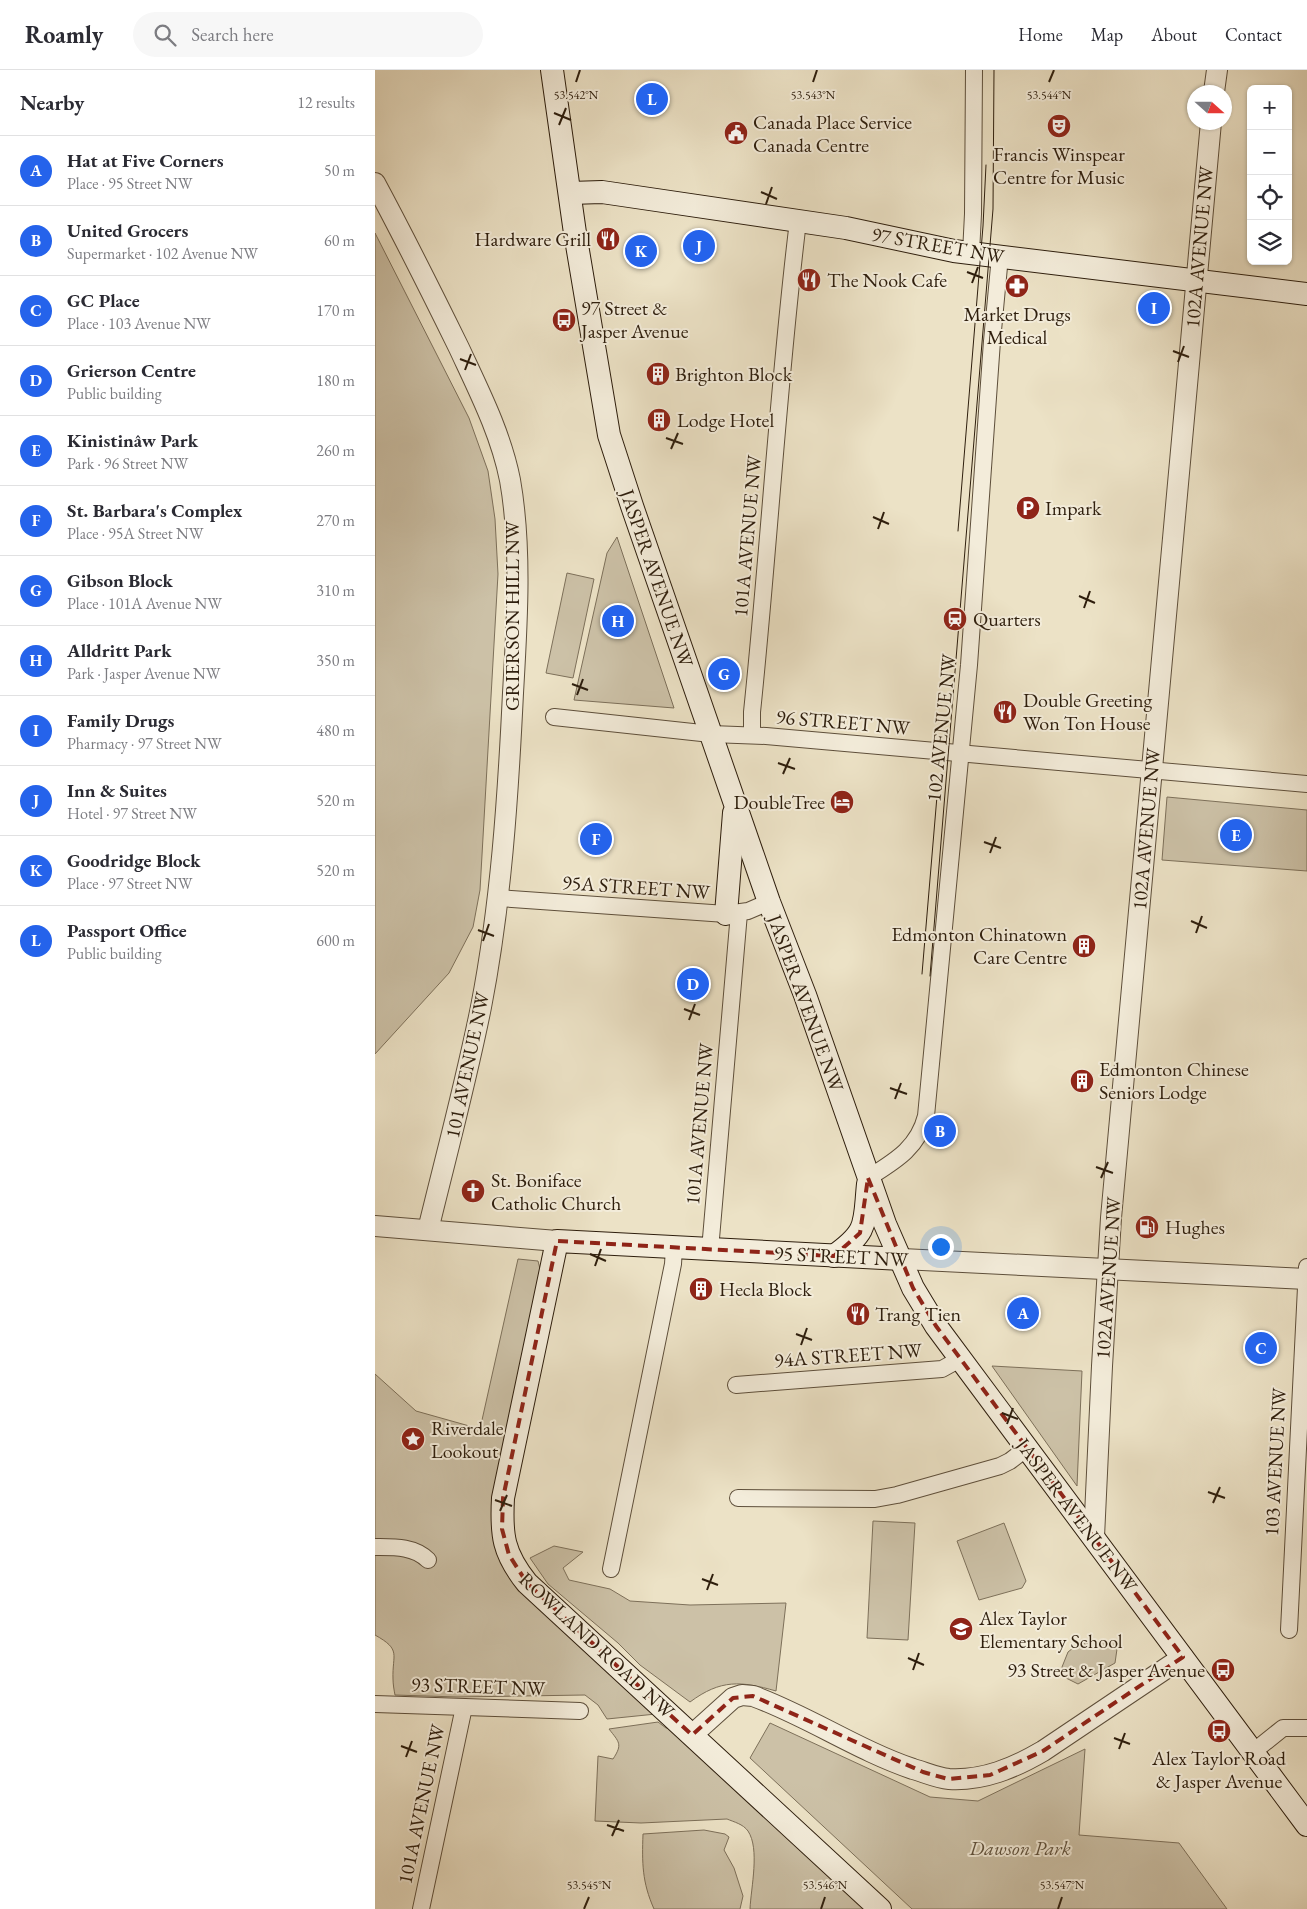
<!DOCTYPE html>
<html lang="en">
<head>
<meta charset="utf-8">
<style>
	:root { --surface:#fff; --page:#f7f7f7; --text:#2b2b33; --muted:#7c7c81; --line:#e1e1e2; --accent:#2563eb }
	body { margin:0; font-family:"EB Garamond",serif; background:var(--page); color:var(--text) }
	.controls { position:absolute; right:15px; top:15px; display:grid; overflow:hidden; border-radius:8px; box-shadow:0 1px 4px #0004 }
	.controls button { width:45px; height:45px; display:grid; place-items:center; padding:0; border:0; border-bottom:1px solid var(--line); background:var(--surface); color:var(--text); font:25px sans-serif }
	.compass { position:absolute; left:812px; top:15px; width:45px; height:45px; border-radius:50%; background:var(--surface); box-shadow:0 1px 4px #0004; rotate:111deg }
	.you { position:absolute; left:565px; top:1176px; width:18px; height:18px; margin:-12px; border:4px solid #fff; border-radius:50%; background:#1a73e8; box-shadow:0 0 0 8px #1a73e833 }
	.badge { display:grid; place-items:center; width:32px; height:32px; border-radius:50%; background:var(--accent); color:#fff; font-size:16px; font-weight:700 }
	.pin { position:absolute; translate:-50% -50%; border:2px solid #fff; box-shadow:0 1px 5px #0006 }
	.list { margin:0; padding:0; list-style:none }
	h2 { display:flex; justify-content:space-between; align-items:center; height:65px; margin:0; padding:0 20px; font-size:21px }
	h2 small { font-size:16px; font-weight:400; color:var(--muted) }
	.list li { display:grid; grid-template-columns:32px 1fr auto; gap:15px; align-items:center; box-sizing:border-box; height:70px; padding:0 20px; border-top:1px solid var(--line) }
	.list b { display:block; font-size:19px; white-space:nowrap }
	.list p { margin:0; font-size:16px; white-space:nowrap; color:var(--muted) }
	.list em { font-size:16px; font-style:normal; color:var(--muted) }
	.icon { flex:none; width:28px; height:28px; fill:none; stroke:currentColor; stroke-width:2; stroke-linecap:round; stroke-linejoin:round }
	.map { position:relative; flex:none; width:932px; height:1839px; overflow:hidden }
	header { display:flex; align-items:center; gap:30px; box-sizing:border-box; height:70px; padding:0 25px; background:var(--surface); border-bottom:1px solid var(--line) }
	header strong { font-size:24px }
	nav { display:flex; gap:28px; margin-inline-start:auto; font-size:18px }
	.search { width:350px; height:45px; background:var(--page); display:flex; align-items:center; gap:12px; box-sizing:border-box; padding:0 18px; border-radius:28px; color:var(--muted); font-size:19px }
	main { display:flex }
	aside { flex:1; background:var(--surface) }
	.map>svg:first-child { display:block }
	.green { fill:#ccc1a7; stroke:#7d705a }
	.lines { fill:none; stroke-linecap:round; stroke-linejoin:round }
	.minor-casing { stroke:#5e4f3b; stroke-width:18 }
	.tertiary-casing { stroke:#5e4f3b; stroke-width:22 }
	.secondary-casing { stroke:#2e1e0d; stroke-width:24 }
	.minor { stroke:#f3ecda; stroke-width:16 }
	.tertiary { stroke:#f3ecda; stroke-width:20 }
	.secondary { stroke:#f3ecda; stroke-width:22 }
	.tram { stroke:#2e1e0d; stroke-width:1 }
	.marked { fill:none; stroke:#8f2418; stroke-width:4; stroke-dasharray:10 6; stroke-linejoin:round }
	.ticks { fill:none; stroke:#2e1e0d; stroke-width:2 }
	.labels { text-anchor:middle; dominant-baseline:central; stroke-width:4; stroke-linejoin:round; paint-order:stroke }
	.poi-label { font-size:20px; fill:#2e1e0d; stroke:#f3ecda; text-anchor:start }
	.street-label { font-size:20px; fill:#2e1e0d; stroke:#f3ecda }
	.park-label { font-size:20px; font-style:italic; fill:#5d4f3b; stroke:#f3ecda }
	.ticks-label { font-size:12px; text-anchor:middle; fill:#2e1e0d; stroke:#f3ecda; stroke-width:4; stroke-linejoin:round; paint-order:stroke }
</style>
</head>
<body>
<header>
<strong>Roamly</strong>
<div class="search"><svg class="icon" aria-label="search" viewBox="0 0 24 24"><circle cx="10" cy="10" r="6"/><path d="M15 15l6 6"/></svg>Search here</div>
<nav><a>Home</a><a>Map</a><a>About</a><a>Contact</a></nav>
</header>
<main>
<aside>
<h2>Nearby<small>12 results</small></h2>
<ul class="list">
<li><span class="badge">A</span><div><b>Hat at Five Corners</b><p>Place · 95 Street NW</p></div><em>50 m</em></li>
<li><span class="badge">B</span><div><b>United Grocers</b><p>Supermarket · 102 Avenue NW</p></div><em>60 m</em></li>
<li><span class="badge">C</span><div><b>GC Place</b><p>Place · 103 Avenue NW</p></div><em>170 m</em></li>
<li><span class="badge">D</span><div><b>Grierson Centre</b><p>Public building</p></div><em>180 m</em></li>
<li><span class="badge">E</span><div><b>Kinistinâw Park</b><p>Park · 96 Street NW</p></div><em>260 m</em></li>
<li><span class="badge">F</span><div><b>St. Barbara's Complex</b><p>Place · 95A Street NW</p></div><em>270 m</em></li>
<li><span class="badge">G</span><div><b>Gibson Block</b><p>Place · 101A Avenue NW</p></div><em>310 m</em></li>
<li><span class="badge">H</span><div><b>Alldritt Park</b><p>Park · Jasper Avenue NW</p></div><em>350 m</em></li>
<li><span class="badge">I</span><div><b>Family Drugs</b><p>Pharmacy · 97 Street NW</p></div><em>480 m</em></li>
<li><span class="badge">J</span><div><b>Inn &amp; Suites</b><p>Hotel · 97 Street NW</p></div><em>520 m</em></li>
<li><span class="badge">K</span><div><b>Goodridge Block</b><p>Place · 97 Street NW</p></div><em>520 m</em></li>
<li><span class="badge">L</span><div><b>Passport Office</b><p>Public building</p></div><em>600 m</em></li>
</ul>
</aside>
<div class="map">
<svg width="932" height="1839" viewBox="0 0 932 1839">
	<rect width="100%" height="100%" fill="#ece2c6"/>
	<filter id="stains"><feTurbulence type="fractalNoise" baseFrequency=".004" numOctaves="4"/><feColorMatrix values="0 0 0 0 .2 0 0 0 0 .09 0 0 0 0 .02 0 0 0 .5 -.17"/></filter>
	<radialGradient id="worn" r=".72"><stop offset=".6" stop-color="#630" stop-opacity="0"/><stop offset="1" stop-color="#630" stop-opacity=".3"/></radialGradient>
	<g class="green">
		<polygon points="0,163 94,348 113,401 120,449 123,504 105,820 98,857 74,903 0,984"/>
		<polygon points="242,467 299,638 199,630 232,483"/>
		<polygon points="192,503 219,509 198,608 171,603"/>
		<polygon points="792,727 932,740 932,801 787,790"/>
		<path d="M143 1189 163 1191 165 1199 118 1464 281 1644 232 1649 223 1635 210 1625 82 1627 20 1625C19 1620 18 1614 18 1609 17 1584 27 1580 0 1565V1304L41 1341 105 1359Z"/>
		<polygon points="617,1296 707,1301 702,1416"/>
		<polygon points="498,1451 540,1453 533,1570 492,1568"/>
		<polygon points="629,1453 651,1511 647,1518 604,1530 582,1471"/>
		<path d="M179 1476 208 1482 188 1498 194 1510 235 1519 255 1531 315 1535 411 1533 401 1621C366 1611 346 1609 315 1632L265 1595 243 1573 173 1514 155 1488Z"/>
		<polygon points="743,1572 740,1593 703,1614 691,1608 687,1597 693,1582 703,1574"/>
		<path d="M283 1652 291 1658H296L493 1839H375C376 1817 385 1779 373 1761 368 1754 359 1752 352 1749L266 1753 220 1751 223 1686 238 1689C248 1674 244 1672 234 1659Z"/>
		<polygon points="395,1653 555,1727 603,1731 710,1679 704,1765 804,1773 852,1839 537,1839 375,1688"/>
		<path d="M329 1760 350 1764 354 1767 349 1780 359 1798 368 1826 365 1839H279C267 1812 267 1793 268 1764Z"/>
	</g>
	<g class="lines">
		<g class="minor-casing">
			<g id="minor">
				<polyline points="596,183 598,144 599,0"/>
				<polyline points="179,647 336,664 391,666 932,714"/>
				<path d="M377 665V642C394 479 403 314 423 151"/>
				<polyline points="123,828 351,844 373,841 394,832"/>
				<path d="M493 1108C520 1091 543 1078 551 1046L594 595 617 271 625 186"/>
				<polyline points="335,1180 364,843"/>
				<polyline points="361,1315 567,1299 585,1289"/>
				<polyline points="363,1428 500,1429 522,1425 625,1396 635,1391 652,1378"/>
				<path d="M0 1477C19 1477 39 1476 53 1490"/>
				<polyline points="236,1499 298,1194 299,1178"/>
				<polyline points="914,1560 932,1197"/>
				<polyline points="0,1634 205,1641"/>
				<polyline points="878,1682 908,1658 932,1658"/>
				<polyline points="46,1839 89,1637"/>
			</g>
		</g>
		<g class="tertiary-casing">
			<g id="tertiary">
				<polyline points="839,22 842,0"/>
				<path d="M0 113C29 167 57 223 84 278 104 321 126 364 135 410 147 478 142 554 138 623 133 728 126 834 106 937 91 1012 71 1086 53 1160"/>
				<polyline points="0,1156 182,1171"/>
				<polyline points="527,1189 932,1209"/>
				<polyline points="719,1467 727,1296 736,1148 836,52"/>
				<path d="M317 1665 358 1628 367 1625 378 1626C433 1646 482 1680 538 1699 549 1702 562 1708 574 1709 608 1711 639 1698 668 1681L808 1587"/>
			</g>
		</g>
		<g class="secondary-casing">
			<g id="secondary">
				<polyline points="177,0 200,163 234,365 257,436 394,832 430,925 510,1154 538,1218 561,1256 932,1755"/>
				<polyline points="195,123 227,122 471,158 579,181 932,224"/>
				<polyline points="351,844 359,743"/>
				<path d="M459 1186C494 1161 489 1154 493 1114"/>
				<path d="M505 1839 152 1513C128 1483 126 1465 128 1428L182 1171 527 1189"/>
			</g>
		</g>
		<use href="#minor" class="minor"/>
		<use href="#tertiary" class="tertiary"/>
		<use href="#secondary" class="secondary"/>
		<g class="tram">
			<polyline points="583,461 608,156 611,95"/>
			<polyline points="547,904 562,726"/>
			<polyline points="555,906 618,139 619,0"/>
		</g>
	</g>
	<path class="marked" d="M493 1108 538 1218 561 1256 808 1587 668 1681 615 1705 573 1709 548 1702 378 1626 358 1628 317 1665 152 1513 134 1485 127 1459 128 1428 182 1171 459 1186 485 1163Z"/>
	<path class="ticks" d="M201 12 205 0M438 12 442 0M674 12 679 0M179 43 196 50M184 55 191 38M386 122 402 129M391 134 397 117M592 202 608 208M597 213 603 197M798 281 814 287M85 289 101 295M803 292 809 276M90 300 96 284M291 368 308 374M296 379 303 363M498 447 514 454M503 459 509 442M704 526 720 533M709 538 715 521M197 614 213 620M202 625 208 609M403 693 420 699M408 704 415 688M609 772 626 778M615 783 621 767M816 851 832 858M103 860 119 866M821 863 827 846M108 871 114 854M309 939 325 945M314 950 320 934M515 1018 532 1024M520 1029 526 1013M721 1097 738 1103M726 1108 733 1092M215 1184 231 1191M220 1196 226 1179M421 1264 437 1270M426 1275 432 1258M627 1343 643 1349M632 1354 638 1338M833 1422 850 1428M120 1430 137 1436M838 1433 845 1417M125 1441 132 1425M327 1509 343 1515M332 1520 338 1504M533 1588 549 1595M538 1600 544 1583M739 1668 755 1674M26 1676 42 1682M744 1679 750 1663M31 1687 37 1671M232 1755 249 1761M237 1766 244 1750M209 1839 214 1827M446 1839 450 1827M683 1839 687 1827"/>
	<defs>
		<g id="theatre-disc" transform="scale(1.25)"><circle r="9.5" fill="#8f2418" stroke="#f3ecda"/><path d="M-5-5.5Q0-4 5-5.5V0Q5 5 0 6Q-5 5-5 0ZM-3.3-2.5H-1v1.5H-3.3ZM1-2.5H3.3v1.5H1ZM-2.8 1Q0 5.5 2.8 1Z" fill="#fff"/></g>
		<g id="civic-disc" transform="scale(1.25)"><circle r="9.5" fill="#8f2418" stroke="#f3ecda"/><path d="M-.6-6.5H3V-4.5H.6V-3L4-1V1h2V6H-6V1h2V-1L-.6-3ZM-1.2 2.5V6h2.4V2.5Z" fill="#fff"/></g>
		<g id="restaurant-disc" transform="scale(1.25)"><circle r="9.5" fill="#8f2418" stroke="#f3ecda"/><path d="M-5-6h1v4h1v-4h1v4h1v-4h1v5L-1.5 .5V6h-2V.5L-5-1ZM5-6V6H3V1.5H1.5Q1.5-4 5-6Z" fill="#fff"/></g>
		<g id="pharmacy-disc" transform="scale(1.25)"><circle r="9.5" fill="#8f2418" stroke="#f3ecda"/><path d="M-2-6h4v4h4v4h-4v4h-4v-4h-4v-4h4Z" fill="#fff"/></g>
		<g id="bus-disc" transform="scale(1.25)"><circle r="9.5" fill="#8f2418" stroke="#f3ecda"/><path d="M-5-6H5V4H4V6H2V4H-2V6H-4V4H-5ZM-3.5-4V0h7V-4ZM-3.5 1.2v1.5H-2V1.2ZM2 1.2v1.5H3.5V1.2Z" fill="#fff"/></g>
		<g id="building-disc" transform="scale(1.25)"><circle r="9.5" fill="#8f2418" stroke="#f3ecda"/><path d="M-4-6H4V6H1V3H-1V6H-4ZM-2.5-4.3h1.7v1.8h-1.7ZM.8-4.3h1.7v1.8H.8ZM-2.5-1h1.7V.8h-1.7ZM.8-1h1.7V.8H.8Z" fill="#fff"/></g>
		<g id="parking-disc" transform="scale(1.25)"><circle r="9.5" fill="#8f2418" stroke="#f3ecda"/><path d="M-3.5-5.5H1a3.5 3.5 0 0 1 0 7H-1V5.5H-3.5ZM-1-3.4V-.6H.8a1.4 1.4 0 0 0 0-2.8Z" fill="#fff"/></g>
		<g id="station-disc" transform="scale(1.25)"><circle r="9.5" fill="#8f2418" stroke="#f3ecda"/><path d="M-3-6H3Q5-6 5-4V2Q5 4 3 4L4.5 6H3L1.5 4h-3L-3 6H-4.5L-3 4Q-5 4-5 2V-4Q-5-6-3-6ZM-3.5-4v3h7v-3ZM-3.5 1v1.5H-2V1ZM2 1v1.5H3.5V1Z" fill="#fff"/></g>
		<g id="hotel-disc" transform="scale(1.25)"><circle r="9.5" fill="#8f2418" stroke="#f3ecda"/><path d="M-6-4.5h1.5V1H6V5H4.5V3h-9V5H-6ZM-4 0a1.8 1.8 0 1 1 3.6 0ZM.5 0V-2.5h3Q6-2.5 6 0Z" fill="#fff"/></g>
		<g id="church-disc" transform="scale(1.25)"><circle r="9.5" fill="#8f2418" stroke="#f3ecda"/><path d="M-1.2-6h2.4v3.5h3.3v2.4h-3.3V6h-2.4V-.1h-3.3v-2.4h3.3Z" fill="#fff"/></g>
		<g id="fuel-disc" transform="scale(1.25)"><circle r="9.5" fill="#8f2418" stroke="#f3ecda"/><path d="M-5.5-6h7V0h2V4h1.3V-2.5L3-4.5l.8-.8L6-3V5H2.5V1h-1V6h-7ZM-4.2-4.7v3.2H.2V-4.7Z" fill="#fff"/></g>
		<g id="sight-disc" transform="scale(1.25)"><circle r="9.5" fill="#8f2418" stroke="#f3ecda"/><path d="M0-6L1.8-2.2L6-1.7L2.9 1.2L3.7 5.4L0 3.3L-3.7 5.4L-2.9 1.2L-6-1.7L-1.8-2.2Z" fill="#fff"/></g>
		<g id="school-disc" transform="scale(1.25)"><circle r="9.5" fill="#8f2418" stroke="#f3ecda"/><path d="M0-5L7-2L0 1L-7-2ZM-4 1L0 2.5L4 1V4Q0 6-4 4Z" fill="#fff"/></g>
	</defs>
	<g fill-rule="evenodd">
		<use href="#theatre-disc" x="684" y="56"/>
		<use href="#civic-disc" x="361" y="63"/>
		<use href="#restaurant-disc" x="233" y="169"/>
		<use href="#restaurant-disc" x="434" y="210"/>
		<use href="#pharmacy-disc" x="642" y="216"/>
		<use href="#bus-disc" x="189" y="250"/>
		<use href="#building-disc" x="283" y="304"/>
		<use href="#building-disc" x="284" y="350"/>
		<use href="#parking-disc" x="653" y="438"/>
		<use href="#station-disc" x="580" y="549"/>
		<use href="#restaurant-disc" x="630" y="642"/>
		<use href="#hotel-disc" x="467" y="732"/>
		<use href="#building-disc" x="709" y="876"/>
		<use href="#building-disc" x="707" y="1011"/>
		<use href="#church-disc" x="98" y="1121"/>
		<use href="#fuel-disc" x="772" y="1157"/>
		<use href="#building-disc" x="326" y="1219"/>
		<use href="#restaurant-disc" x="483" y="1244"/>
		<use href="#sight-disc" x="38" y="1369"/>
		<use href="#school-disc" x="586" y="1559"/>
		<use href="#bus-disc" x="848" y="1600"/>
		<use href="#bus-disc" x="844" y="1661"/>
	</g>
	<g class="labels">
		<g class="poi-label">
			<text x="378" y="52">Canada Place Service<tspan x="378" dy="23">Canada Centre</tspan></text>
			<text x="684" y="84" text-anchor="middle">Francis Winspear<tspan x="684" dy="23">Centre for Music</tspan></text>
			<text x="216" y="169" text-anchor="end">Hardware Grill</text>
			<text x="452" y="210">The Nook Cafe</text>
			<text x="206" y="238">97 Street &amp;<tspan x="206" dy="23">Jasper Avenue</tspan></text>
			<text x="642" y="244" text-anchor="middle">Market Drugs<tspan x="642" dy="23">Medical</tspan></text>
			<text x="300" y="304">Brighton Block</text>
			<text x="302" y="350">Lodge Hotel</text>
			<text x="670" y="438">Impark</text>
			<text x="598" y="549">Quarters</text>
			<text x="648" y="630">Double Greeting<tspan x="648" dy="23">Won Ton House</tspan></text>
			<text x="450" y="732" text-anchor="end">DoubleTree</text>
			<text x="692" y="864" text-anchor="end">Edmonton Chinatown<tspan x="692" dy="23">Care Centre</tspan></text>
			<text x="724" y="999">Edmonton Chinese<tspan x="724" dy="23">Seniors Lodge</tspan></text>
			<text x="116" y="1110">St. Boniface<tspan x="116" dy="23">Catholic Church</tspan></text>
			<text x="790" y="1157">Hughes</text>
			<text x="344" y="1219">Hecla Block</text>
			<text x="500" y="1244">Trang Tien</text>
			<text x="56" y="1358">Riverdale<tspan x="56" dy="23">Lookout</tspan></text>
			<text x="604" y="1548">Alex Taylor<tspan x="604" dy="23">Elementary School</tspan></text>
			<text x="830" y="1600" text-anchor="end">93 Street &amp; Jasper Avenue</text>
			<text x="844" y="1688" text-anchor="middle">Alex Taylor Road<tspan x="844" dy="23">&amp; Jasper Avenue</tspan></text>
		</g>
		<g class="street-label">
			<text transform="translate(563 175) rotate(10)">97 STREET NW</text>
			<text transform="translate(824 177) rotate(-85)">102A AVENUE NW</text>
			<text transform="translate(372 466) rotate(-85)">101A AVENUE NW</text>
			<text transform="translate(282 508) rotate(71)">JASPER AVENUE NW</text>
			<text transform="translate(137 546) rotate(-90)">GRIERSON HILL NW</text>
			<text transform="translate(468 652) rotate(5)">96 STREET NW</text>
			<text transform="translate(566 658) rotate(-84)">102 AVENUE NW</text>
			<text transform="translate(771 759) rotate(-85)">102A AVENUE NW</text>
			<text transform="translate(261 817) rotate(4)">95A STREET NW</text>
			<text transform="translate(431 933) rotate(70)">JASPER AVENUE NW</text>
			<text transform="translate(92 995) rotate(-78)">101 AVENUE NW</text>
			<text transform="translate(324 1054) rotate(-85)">101A AVENUE NW</text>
			<text transform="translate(466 1186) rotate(3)">95 STREET NW</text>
			<text transform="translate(733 1208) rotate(-86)">102A AVENUE NW</text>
			<text transform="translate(473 1285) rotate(-4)">94A STREET NW</text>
			<text transform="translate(900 1392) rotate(-87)">103 AVENUE NW</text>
			<text transform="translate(702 1445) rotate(53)">JASPER AVENUE NW</text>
			<text transform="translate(222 1575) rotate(43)">ROWLAND ROAD NW</text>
			<text transform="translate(103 1616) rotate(2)">93 STREET NW</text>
			<text transform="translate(46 1734) rotate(-78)">101A AVENUE NW</text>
		</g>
		<g class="park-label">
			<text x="645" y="1778">Dawson Park</text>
		</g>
	</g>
	<g class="ticks-label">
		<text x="201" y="29">53.542°N</text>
		<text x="438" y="29">53.543°N</text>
		<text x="674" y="29">53.544°N</text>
		<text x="214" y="1819">53.545°N</text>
		<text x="450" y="1819">53.546°N</text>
		<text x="687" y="1819">53.547°N</text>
	</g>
	<rect width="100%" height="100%" filter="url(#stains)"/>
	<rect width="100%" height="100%" fill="url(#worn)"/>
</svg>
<div class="controls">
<button>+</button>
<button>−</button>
<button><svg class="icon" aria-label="locate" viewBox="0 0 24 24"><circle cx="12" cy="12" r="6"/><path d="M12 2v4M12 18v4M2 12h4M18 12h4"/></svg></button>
<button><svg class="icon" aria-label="layers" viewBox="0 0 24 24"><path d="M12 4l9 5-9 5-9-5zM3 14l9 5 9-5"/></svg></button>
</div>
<svg class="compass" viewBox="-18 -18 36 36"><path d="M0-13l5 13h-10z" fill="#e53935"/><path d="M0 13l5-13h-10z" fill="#7c7c81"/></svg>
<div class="you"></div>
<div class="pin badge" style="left:648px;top:1243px">A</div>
<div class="pin badge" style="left:565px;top:1061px">B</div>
<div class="pin badge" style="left:886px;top:1278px">C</div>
<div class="pin badge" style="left:318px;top:914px">D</div>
<div class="pin badge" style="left:861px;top:765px">E</div>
<div class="pin badge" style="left:221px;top:769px">F</div>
<div class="pin badge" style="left:349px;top:604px">G</div>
<div class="pin badge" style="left:243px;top:551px">H</div>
<div class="pin badge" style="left:779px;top:238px">I</div>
<div class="pin badge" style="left:324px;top:176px">J</div>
<div class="pin badge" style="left:266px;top:181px">K</div>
<div class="pin badge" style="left:277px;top:29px">L</div>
</div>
</main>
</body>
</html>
